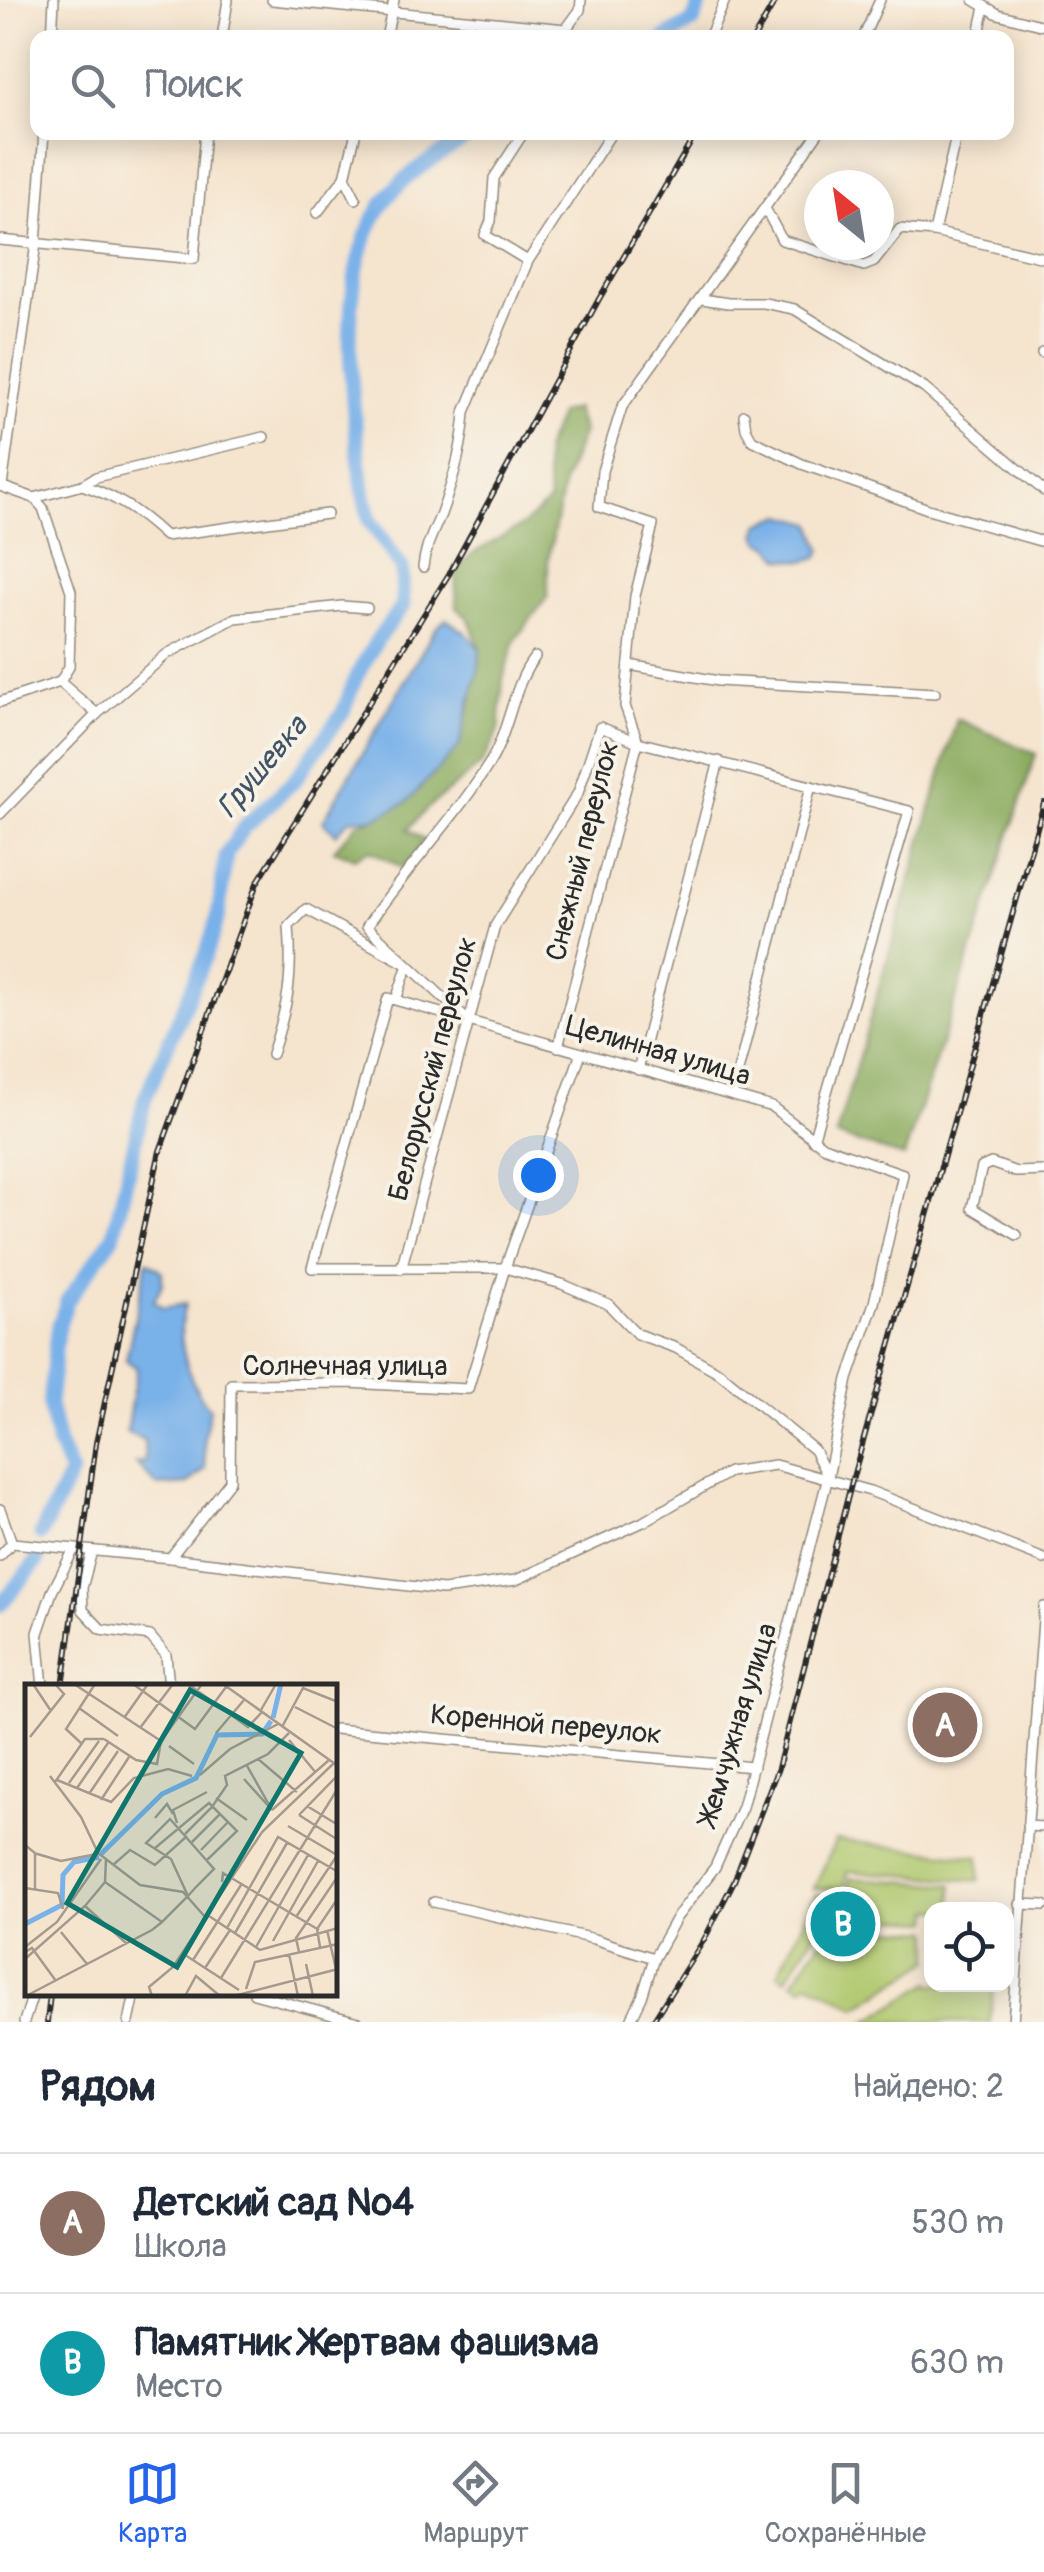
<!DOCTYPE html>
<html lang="ru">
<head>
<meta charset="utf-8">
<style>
	:root { --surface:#fff; --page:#f6f6f7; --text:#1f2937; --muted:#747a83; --line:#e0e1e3; --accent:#2563eb }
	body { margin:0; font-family:Pangolin,sans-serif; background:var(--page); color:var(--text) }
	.controls { position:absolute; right:30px; bottom:30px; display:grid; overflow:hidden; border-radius:20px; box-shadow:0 5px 25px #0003 }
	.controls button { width:90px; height:90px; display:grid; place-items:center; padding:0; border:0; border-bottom:2px solid var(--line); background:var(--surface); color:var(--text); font:50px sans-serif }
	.compass { position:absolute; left:804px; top:170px; width:90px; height:90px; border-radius:50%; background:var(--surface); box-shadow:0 5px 25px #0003; rotate:330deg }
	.you { position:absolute; left:538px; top:1175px; width:35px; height:35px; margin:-25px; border:8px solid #fff; border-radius:50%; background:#1a73e8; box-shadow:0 0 0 15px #1a73e833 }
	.badge { display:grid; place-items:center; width:65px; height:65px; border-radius:50%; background:var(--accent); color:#fff; font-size:32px; font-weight:700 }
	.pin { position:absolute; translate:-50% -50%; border:5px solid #fff; box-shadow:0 2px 10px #0006 }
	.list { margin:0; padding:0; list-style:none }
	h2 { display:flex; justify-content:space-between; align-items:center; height:130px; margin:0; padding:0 40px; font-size:42px }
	h2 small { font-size:32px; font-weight:400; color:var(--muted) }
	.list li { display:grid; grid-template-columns:65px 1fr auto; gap:30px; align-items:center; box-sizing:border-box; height:140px; padding:0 40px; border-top:2px solid var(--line) }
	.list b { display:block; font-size:38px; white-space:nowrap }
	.list p { margin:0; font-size:32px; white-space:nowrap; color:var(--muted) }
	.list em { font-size:32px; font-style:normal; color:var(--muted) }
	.icon { flex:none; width:55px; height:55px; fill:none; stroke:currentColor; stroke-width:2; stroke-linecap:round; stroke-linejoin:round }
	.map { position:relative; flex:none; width:1044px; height:2022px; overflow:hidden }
	.search { position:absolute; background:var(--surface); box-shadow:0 5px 25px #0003; left:30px; right:30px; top:30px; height:110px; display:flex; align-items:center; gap:25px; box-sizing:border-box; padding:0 35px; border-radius:20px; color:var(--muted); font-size:38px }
	.sheet { height:410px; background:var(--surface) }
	nav { display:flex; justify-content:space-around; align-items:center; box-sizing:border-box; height:140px; border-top:2px solid var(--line); background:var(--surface); font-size:28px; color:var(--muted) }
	nav a { display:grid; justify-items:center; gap:5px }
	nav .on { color:var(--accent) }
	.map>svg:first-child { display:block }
	.green { fill:#b0c86e; stroke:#6e7a4c; stroke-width:2.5 }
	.forest { fill:#8cac61; stroke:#5c6c46; stroke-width:2.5 }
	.water { fill:#79b1e9; stroke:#526e8a; stroke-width:2.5 }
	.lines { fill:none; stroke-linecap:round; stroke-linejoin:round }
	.river { stroke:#79b1e9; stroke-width:15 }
	.minor-casing { stroke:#90887c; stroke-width:12 }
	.minor { stroke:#fff; stroke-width:9 }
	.rail-casing { stroke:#2b2b2b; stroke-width:6 }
	.rail { stroke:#f7f3e8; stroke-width:2.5; stroke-dasharray:8; stroke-linecap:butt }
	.labels { text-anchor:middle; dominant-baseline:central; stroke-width:8; stroke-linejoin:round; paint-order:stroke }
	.street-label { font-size:28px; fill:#2b2b2b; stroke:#f7f3e8 }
	.water-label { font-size:30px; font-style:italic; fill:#425364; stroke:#f7f3e8 }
	.inset-river { fill:none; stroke:#79b1e9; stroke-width:5 }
	.inset-road { fill:none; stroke:#a49a8d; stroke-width:2.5 }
	.view { fill:#0f766e; fill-opacity:0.15; stroke:#0f766e; stroke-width:5 }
	.inset-edge { fill:none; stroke:#2b2b2b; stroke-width:5 }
</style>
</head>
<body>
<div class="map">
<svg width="1044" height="2022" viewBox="0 0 1044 2022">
	<rect width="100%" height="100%" fill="#f7f3e8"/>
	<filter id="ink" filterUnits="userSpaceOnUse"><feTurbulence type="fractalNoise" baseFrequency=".01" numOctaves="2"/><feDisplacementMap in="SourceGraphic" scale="20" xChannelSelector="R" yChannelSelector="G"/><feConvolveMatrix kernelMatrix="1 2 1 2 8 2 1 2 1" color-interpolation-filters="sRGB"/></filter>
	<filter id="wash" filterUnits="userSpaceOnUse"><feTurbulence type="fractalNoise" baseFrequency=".0048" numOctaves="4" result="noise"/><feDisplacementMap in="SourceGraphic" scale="40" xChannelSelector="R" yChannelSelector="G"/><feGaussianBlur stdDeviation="2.25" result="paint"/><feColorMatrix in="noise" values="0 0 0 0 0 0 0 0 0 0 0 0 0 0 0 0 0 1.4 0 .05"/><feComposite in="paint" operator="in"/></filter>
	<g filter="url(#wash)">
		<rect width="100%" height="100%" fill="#f5e4ce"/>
		<g class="green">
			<polygon points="836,1840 979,1857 979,1881 847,1871 844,1889 814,1888"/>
			<polygon points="850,1878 953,1885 953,1909 932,1910 931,1921 861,1917 858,1906 847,1901"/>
			<polygon points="816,1895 840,1896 839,1902 825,1906 821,1913 823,1926 816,1932 786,1979 778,1974"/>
			<path d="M862 1928 931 1931V1960L857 2007 808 1982 803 1987 793 1982 823 1938C840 1941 851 1943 862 1928Z"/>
			<polygon points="931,1982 932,1984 994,1985 990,2022 866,2022"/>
		</g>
		<g class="forest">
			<polygon points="575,409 583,432 564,481 548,561 548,596 515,640 503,679 499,731 482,764 430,806 408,829 426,841 403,868 369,850 355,858 334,850 358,823 375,818 469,710 480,649 469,619 457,608 455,572 472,554 523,525 549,502 544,451 560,413"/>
			<polygon points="957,719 1036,754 904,1157 836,1136"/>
		</g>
		<g class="water">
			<polygon points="783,515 812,523 822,550 818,557 805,561 782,559 769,545 761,542 757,534 760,524"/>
			<polygon points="446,619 466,633 480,649 479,666 459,747 406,803 375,818 350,819 336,834 323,821 435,629"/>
			<path d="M147 1261 162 1271V1284L154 1301 163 1308 186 1304C173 1333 188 1385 210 1408L204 1438 205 1469 188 1484 157 1486 136 1463 145 1462 144 1440 126 1432 137 1368 126 1360Z"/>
		</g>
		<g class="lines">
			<g class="river">
				<polyline points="665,38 693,22 702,0"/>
				<path d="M41 1534 71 1473 58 1444 49 1404 57 1331 67 1301 113 1237 145 1098 206 955 218 917 226 855 244 827 294 781 343 712 356 677 378 638 403 606 402 568 370 521 364 496C353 409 327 251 399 185 420 164 451 149 475 132"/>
				<polyline points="0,1605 38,1560"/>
			</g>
		</g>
	</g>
	<g filter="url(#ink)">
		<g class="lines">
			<g class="minor-casing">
				<g id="minor">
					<polyline points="272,0 566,29 580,10 581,0"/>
					<polyline points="974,0 998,14 1044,26"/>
					<polyline points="52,38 54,0"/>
					<polyline points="222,38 228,0"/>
					<polyline points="386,38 394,0"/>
					<polyline points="709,38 725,0"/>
					<polyline points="863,38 880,0"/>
					<polyline points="978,38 985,7"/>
					<polyline points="356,132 345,177 356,199"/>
					<polyline points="524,132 494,178 491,221 485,235 528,261"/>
					<polyline points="766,210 782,240 864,266 874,262 900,229 934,232 1044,258"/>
					<polyline points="317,213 345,177"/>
					<polyline points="934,232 957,132"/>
					<polyline points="0,240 194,259 205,132"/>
					<polyline points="702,299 728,303 764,303 794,309 924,388 1044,491"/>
					<polyline points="1042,353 1044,353"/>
					<polyline points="744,415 746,429 752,440 802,464 928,509 1040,541 1044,539"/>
					<path d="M82 485C116 496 139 512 165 536L327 514"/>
					<polyline points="0,486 34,498 43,508 71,591 69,667 60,682 0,702"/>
					<polyline points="2,486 36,243 44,132"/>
					<polyline points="34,498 82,485 96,477 264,437"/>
					<path d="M423 567C425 547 433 533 441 514 453 481 463 447 465 412L528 261 612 132"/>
					<polyline points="629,665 718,681 935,693"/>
					<polyline points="60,682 97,714"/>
					<polyline points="0,814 97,714 167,654 235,618 342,606 367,608"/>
					<path d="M467 1020 367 926C405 870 453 821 489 764 509 733 513 683 535 657"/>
					<polyline points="558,1047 638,742 625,706 635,596 653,525 599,507 602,471 622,407 819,132"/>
					<path d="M272 1054C288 1005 293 978 289 926L306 909 408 965 396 1000"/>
					<polyline points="638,1070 719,761"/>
					<polyline points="732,1095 811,786"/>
					<polyline points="1017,1235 972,1208 982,1167 991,1163 1016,1172 1044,1171"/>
					<polyline points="401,1269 495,926 578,793 600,727 638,742 909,811 813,1140"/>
					<polyline points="0,1509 12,1543 170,1558 443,1590 516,1580 643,1522 729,1472 775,1465 870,1491 1044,1559"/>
					<polyline points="92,1551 82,1588 83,1610 101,1629 150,1636 166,1655 169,1687"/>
					<polyline points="0,1556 12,1543"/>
					<polyline points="170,1558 230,1481 231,1384 348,1383 468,1389 505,1268 581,1053"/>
					<polyline points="43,1687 38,1633 52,1592 74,1549"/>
					<polyline points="335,1729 753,1767"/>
					<polyline points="1027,1826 1044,1827"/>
					<polyline points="434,1902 594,1939 654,1958"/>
					<polyline points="1020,1904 1044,1905"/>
					<polyline points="254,1994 358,2022"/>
					<polyline points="24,2022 33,1994"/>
					<polyline points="129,2022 135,1994"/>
					<polyline points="630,2022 642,1997 654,1958 676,1918 715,1867 742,1807 828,1477 848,1379 874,1303 903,1174 823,1146 772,1107 388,998 312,1268 505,1268 562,1284 608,1304 637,1334 676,1348 720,1373 814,1450 828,1477"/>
					<polyline points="1013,2022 1044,1607"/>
				</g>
			</g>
			<use href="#minor" class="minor"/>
			<g class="rail-casing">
				<g id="rail">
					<polyline points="754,38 776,0"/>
					<polyline points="63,1687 96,1443 160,1151 257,883 449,574 599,299 697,132"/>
					<polyline points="47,2022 50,1994"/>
					<polyline points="652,2022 705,1938 734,1881 778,1768 853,1477 1044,803"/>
				</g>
			</g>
			<use href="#rail" class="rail"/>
		</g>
	</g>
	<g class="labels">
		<g class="street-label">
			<text transform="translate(583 851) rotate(-76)">Снежный переулок</text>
			<text transform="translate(658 1051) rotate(16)">Целинная улица</text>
			<text transform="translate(433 1069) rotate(-75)">Белорусский переулок</text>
			<text x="345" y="1366">Солнечная улица</text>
			<text transform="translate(738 1724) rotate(-73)">Жемчужная улица</text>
			<text transform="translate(546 1725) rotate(5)">Коренной переулок</text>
		</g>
		<g class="water-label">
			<text transform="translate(262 767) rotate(-50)">Грушевка</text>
		</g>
	</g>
	<g transform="translate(25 1684)">
		<rect width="312" height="312" fill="#f5e4ce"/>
		<path class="inset-river" d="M248 34 256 0M76 170 137 110 171 94 192 51 237 50 246 37M0 240 37 221 38 191 49 178 74 173"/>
		<path class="inset-road" d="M8 0 26 27M49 0 136 57M108 0 170 45 201 3M163 0 223 43 237 28M198 0 313 82M270 23 313 45M54 24 93 52M236 26 251 0M99 34 123 0M257 43 278 4 313 18M115 44 148 0M191 49 219 16M5 53 39 10 30 0M79 55 111 76 132 80 136 57 177 0M264 56 291 89M57 60 41 45 70 0M144 62 169 80M233 75 272 108M221 80 247 126M175 91 205 65 253 40M25 92 56 133 73 169 115 201 158 208 181 234M219 95 247 126M32 96 86 118 109 94 143 85 167 92M30 98 60 55H79M44 99 74 57M52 104 83 59M64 110 93 67M191 114 222 136M76 116 104 73M282 122 313 141M247 126 304 76M274 131 311 93M274 131 313 156M130 134 142 120 148 130M152 139 148 126 182 108M263 142 312 171M160 150 187 123 202 101 200 92 243 70 264 49M167 158 195 130M0 161 10 169V206M130 164 184 119 212 147 182 176M176 166 203 138M9 169 36 177 72 170M88 181 105 166 130 181 162 152M80 198 137 238M197 198 198 189 294 246M0 204 33 209 38 225M60 222 102 260M184 232 235 266 313 244M271 233 313 170M202 244 253 153 313 188M302 246 311 285M36 248 62 280M210 249 262 159M248 257 293 177M0 263 32 238 76 175M231 263 283 171M295 263 292 245 313 214M0 268 7 264 31 297M274 268 271 254 313 192M157 269 214 306M264 270 273 312M0 275 60 222 80 198 81 175M168 276 216 201M281 280 288 312M180 284 205 246M196 294 313 104M221 305 230 278 313 260M1 312 127 246 137 238 163 212 171 203 189 185 145 135 121 159 146 175 163 212M127 312 124 303 148 283 237 148 309 79M160 312 171 292 195 312M209 312 313 285"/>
		<path class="view" d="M165 6 276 69 152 283 42 219Z"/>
		<rect width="312" height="312" class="inset-edge"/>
	</g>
</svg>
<div class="controls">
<button><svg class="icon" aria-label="locate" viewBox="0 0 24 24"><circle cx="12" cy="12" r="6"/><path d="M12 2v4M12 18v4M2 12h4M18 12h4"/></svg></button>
</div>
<svg class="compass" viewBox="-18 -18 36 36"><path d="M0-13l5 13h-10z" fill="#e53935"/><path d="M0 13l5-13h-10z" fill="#747a83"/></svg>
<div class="you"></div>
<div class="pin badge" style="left:945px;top:1725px;background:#8d6e63">A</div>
<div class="pin badge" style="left:843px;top:1924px;background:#0f9aa8">B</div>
<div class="search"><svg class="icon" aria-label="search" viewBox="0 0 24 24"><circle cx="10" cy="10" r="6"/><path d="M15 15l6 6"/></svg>Поиск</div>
</div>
<section class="sheet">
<h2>Рядом<small>Найдено: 2</small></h2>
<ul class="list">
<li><span class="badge" style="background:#8d6e63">A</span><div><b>Детский сад №4</b><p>Школа</p></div><em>530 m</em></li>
<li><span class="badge" style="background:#0f9aa8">B</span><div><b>Памятник Жертвам фашизма</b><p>Место</p></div><em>630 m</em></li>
</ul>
</section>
<nav>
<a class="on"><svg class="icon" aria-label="map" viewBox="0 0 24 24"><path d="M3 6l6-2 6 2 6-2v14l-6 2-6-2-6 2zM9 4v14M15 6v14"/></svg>Карта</a>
<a><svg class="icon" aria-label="directions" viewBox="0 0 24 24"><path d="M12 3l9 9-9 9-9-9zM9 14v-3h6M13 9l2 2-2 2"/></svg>Маршрут</a>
<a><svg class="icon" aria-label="saved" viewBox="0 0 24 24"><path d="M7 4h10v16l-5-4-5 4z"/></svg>Сохранённые</a>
</nav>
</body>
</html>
